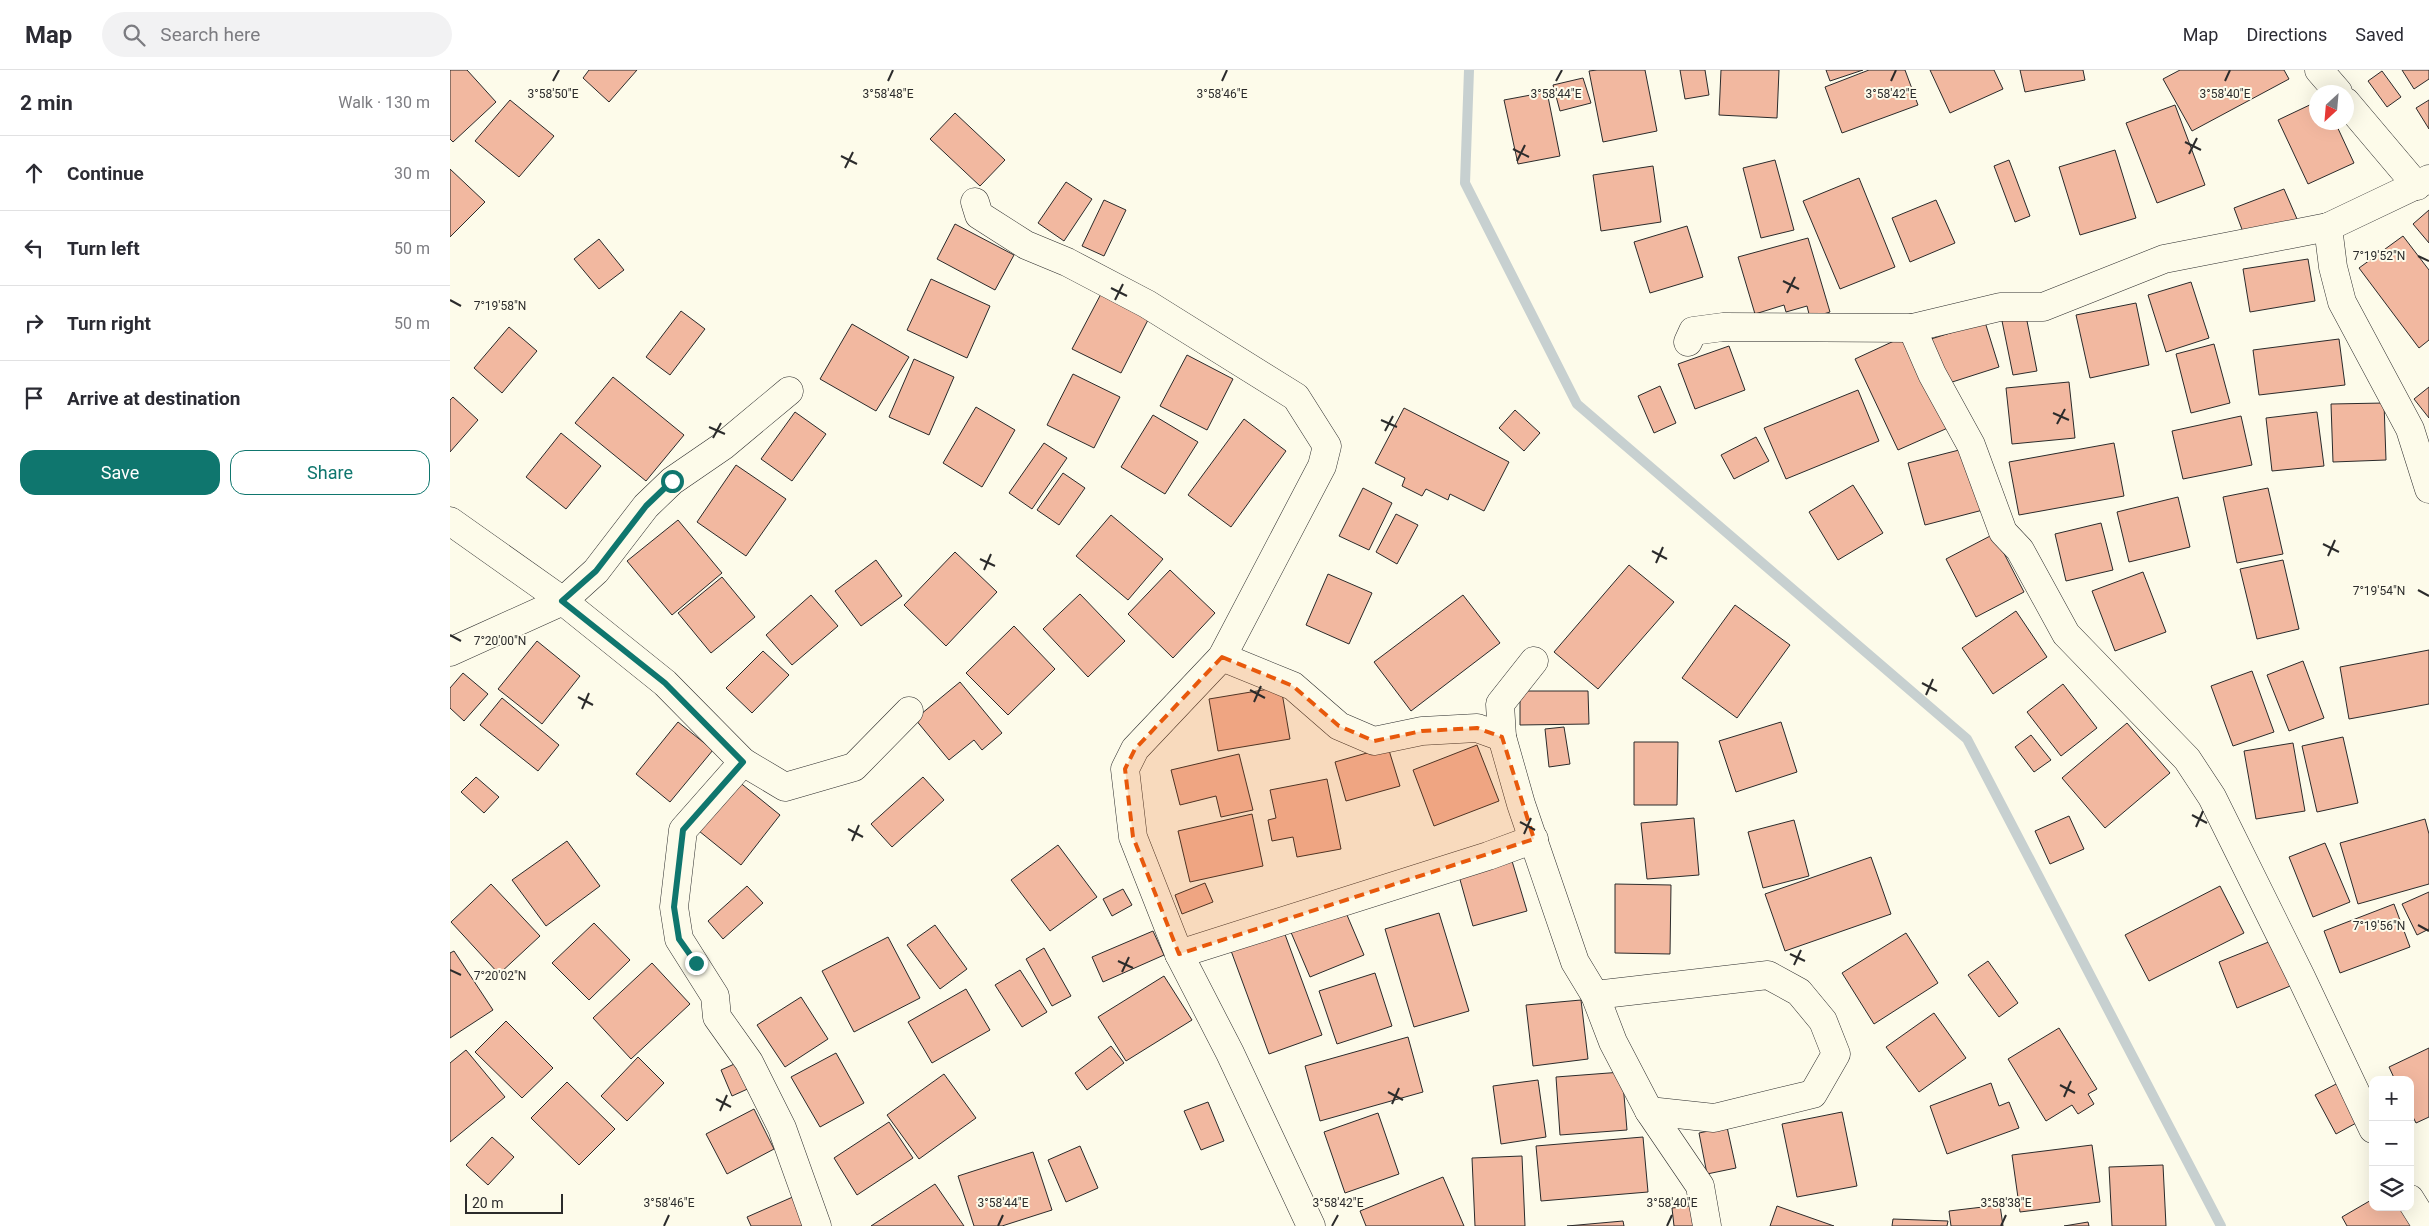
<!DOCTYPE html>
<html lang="en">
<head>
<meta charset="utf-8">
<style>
	:root { --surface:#fff; --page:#f2f2f3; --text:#2b2b33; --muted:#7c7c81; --line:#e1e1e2; --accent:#0f766e }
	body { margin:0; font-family:Roboto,sans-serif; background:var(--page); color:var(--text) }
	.controls { position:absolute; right:15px; bottom:15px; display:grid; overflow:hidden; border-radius:10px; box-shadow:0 5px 20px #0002 }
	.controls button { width:45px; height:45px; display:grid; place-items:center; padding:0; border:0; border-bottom:1px solid var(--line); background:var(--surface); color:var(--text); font:25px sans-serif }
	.compass { position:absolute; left:1859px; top:15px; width:45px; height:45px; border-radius:50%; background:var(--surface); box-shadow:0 5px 20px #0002; rotate:206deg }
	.scale { position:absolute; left:15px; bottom:12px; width:98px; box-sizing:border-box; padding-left:5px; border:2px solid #2b2b2b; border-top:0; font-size:14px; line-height:18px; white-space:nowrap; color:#2b2b2b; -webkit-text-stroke:4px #fdfbea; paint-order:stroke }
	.stop { position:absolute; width:15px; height:15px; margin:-11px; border:4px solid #0f766e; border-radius:50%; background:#fff }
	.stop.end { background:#0f766e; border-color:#fff; box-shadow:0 1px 5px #0008 }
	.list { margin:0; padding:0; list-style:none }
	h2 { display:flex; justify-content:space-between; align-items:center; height:65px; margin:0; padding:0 20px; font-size:21px }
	h2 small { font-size:16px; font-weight:400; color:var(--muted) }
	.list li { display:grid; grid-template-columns:32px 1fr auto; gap:15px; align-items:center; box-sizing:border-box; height:75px; padding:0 20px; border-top:1px solid var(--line) }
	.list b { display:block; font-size:19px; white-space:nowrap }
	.list em { font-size:16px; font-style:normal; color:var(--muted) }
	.actions { display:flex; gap:10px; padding:15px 20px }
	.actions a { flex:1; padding:11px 0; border:1px solid var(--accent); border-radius:15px; text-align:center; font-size:18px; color:var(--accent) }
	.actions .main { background:var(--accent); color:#fff }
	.icon { flex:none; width:28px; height:28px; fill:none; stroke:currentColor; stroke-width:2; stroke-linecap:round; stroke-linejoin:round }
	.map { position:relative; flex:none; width:1979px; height:1156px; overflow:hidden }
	header { display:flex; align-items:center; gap:30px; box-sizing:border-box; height:70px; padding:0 25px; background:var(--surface); border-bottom:1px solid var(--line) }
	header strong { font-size:24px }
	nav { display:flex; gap:28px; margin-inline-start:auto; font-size:18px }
	.search { width:350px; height:45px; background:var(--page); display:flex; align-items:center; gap:12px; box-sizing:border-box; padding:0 18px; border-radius:28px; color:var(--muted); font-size:19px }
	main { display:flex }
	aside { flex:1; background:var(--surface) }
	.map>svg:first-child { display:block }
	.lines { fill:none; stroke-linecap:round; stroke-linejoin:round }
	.stream { stroke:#c7d0d0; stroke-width:10 }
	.building { fill:#f2b8a0; stroke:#2b2b2b }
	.street-casing { stroke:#2b2b2b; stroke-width:29 }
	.street { stroke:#fdfbea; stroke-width:28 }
	.route { stroke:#0f766e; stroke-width:6 }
	.marked { fill:#e8590c; fill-opacity:0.2; stroke:#e8590c; stroke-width:4; stroke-dasharray:10 6; stroke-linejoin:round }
	.ticks { fill:none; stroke:#2b2b2b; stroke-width:2 }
	.ticks-label { font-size:12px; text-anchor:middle; fill:#2b2b2b; stroke:#fdfbea; stroke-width:4; stroke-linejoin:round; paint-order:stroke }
</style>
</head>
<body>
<header>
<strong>Map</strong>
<div class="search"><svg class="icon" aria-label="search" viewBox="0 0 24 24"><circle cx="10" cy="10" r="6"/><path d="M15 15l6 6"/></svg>Search here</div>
<nav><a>Map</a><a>Directions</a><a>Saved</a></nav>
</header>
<main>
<aside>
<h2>2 min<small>Walk · 130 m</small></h2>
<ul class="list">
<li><svg class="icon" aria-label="ahead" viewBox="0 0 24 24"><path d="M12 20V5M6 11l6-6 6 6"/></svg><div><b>Continue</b></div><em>30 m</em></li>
<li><svg class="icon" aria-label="left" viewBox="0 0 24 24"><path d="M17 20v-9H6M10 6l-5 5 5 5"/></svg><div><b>Turn left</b></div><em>50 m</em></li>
<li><svg class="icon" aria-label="right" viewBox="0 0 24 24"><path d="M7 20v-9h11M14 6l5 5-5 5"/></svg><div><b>Turn right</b></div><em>50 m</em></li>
<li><svg class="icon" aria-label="arrive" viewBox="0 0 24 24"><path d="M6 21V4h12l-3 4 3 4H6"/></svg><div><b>Arrive at destination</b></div></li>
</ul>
<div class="actions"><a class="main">Save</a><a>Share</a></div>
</aside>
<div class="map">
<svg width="1979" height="1156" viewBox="0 0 1979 1156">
	<rect width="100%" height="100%" fill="#fdfbea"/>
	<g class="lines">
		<polyline class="stream" points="1019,0 1015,113 1127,334 1517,669 1771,1156"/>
	</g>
	<g class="building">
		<polygon points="0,0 17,0 46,32 3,72 0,69"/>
		<polygon points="139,0 187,0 159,32 133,8"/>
		<polygon points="1147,0 1195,0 1207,61 1153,72 1139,1"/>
		<polygon points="1230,0 1255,0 1259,25 1235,29"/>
		<polygon points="1271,0 1329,0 1327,48 1269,45"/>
		<polygon points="1376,0 1413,0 1380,11"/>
		<polygon points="1419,0 1455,0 1468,35 1392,63 1375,17"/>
		<polygon points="1480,0 1544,0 1553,19 1500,43"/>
		<polygon points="1570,0 1633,0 1635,10 1575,22"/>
		<polygon points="1730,0 1834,0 1839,9 1742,61 1713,9"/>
		<polygon points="1952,0 1979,0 1979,9 1964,19"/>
		<polygon points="1932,1 1951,27 1937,37 1918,11"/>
		<polygon points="1133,8 1141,33 1110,41 1103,15"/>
		<polygon points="1097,22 1110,86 1068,94 1054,30"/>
		<polygon points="60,30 104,66 69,107 25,71"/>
		<polygon points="1979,30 1979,59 1966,38"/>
		<polygon points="1866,32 1866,52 1885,52 1904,93 1858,114 1828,50"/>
		<polygon points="1725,35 1755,115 1707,133 1676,53"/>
		<polygon points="505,43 555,90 530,116 480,69"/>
		<polygon points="1665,80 1686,148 1630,165 1609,97"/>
		<polygon points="1325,90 1344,160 1311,168 1293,98"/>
		<polygon points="1559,90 1580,146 1565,152 1544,96"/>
		<polygon points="1203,96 1211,152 1151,161 1143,105"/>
		<polygon points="0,99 35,132 0,167"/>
		<polygon points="1409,108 1445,197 1390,219 1353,131"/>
		<polygon points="616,112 642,129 614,171 588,153"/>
		<polygon points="1834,119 1847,149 1796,170 1784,138"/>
		<polygon points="654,130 676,140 654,186 632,176"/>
		<polygon points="1486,130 1505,173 1460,192 1442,148"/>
		<polygon points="1979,140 1979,173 1963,154"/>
		<polygon points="505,154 564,185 545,220 487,189"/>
		<polygon points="1237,156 1253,207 1200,223 1184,172"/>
		<polygon points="1953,166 1979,200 1979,270 1969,278 1909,198"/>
		<polygon points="1358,168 1380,242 1360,248 1357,236 1336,242 1334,235 1305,244 1288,187"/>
		<polygon points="149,169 174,200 149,219 124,189"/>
		<polygon points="1858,189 1865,231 1800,242 1793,199"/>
		<polygon points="481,209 540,236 517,288 457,260"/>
		<polygon points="1741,212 1759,268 1716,282 1698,225"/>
		<polygon points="652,222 700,246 671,303 622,279"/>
		<polygon points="1686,233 1699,295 1640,308 1626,245"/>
		<polygon points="231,241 255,259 220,305 196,287"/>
		<polygon points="1575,241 1587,301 1563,305 1551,246"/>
		<polygon points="1535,252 1549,297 1496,314 1481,269"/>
		<polygon points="402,254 459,287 426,341 370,309"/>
		<polygon points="59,257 87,281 52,323 24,298"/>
		<polygon points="1457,265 1500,357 1448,380 1405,289"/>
		<polygon points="1889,269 1895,315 1809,325 1803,280"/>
		<polygon points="1764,274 1780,333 1741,343 1726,284"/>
		<polygon points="1279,276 1295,320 1245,339 1228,294"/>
		<polygon points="737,285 783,309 757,360 710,336"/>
		<polygon points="464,289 504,307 479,365 439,347"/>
		<polygon points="623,304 670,327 644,378 597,355"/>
		<polygon points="163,307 234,365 196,411 125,353"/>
		<polygon points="1619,312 1625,368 1562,374 1556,318"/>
		<polygon points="1210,316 1226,353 1204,363 1188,326"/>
		<polygon points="1979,317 1979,348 1964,329"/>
		<polygon points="1408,320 1429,371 1336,409 1314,358"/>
		<polygon points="3,327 28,350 0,382 0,330"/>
		<polygon points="1934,333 1936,390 1883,392 1881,334"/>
		<polygon points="526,337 565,360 532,417 493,393"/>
		<polygon points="954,338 1059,392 1034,441 1000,424 998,430 976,419 972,426 952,416 955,408 925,393"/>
		<polygon points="1065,340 1090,363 1074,381 1049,358"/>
		<polygon points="345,342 376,364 342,411 311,389"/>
		<polygon points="1867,342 1874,396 1822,401 1816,348"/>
		<polygon points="703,345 748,372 715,424 671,397"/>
		<polygon points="1791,346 1802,395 1733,409 1722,361"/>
		<polygon points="794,349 836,381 781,457 738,425"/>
		<polygon points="111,363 151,396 116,439 76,407"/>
		<polygon points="1306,367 1319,391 1284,409 1271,385"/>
		<polygon points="594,373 617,388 582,439 559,423"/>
		<polygon points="1664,373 1674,426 1569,445 1559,392"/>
		<polygon points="1517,378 1533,440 1475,455 1458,393"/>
		<polygon points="286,395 336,429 296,486 247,452"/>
		<polygon points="613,403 635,418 609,455 587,440"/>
		<polygon points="1403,415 1433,463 1388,490 1359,442"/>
		<polygon points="913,418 942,433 919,480 889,466"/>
		<polygon points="1818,418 1833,484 1787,493 1773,427"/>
		<polygon points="1728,427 1740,477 1679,492 1667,442"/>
		<polygon points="946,444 968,455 947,494 926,482"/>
		<polygon points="661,445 713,489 678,530 626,486"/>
		<polygon points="228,450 272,503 222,545 177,491"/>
		<polygon points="1651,453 1663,500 1616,511 1605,464"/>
		<polygon points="1544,464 1574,522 1526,547 1496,489"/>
		<polygon points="505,482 547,522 496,576 454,535"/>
		<polygon points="426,490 452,526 411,556 385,521"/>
		<polygon points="1833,490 1849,559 1807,569 1790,499"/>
		<polygon points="1179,495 1224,532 1148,619 1104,582"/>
		<polygon points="720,500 765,543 723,588 678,544"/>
		<polygon points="1693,502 1716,562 1665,581 1642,521"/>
		<polygon points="878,504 922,523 899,574 856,555"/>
		<polygon points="272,507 305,547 261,583 228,543"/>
		<polygon points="630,524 675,571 638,607 593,559"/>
		<polygon points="361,525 388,556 342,595 316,565"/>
		<polygon points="1013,525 1050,573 961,641 924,592"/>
		<polygon points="1285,535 1340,575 1287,648 1232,608"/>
		<polygon points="1566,541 1597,587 1543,624 1512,578"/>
		<polygon points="564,556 605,599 558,645 516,603"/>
		<polygon points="87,571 130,606 92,654 48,619"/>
		<polygon points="1979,580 1979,634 1899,649 1890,597"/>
		<polygon points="313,581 339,605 302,643 276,618"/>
		<polygon points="1853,591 1874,648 1839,661 1817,605"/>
		<polygon points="1802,601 1824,662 1783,676 1761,616"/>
		<polygon points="13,603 38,624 14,651 0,638 0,618"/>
		<polygon points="510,612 552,663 532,680 524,670 499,690 465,649"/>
		<polygon points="1613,614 1647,658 1611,686 1577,642"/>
		<polygon points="831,617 840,669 768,681 759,629"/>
		<polygon points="1070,621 1138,621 1139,654 1070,655"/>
		<polygon points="52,628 109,675 88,701 30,655"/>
		<polygon points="228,652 263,680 220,732 186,704"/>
		<polygon points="1331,652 1347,702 1286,722 1269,671"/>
		<polygon points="1677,653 1720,703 1655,758 1612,708"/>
		<polygon points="1114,657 1120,694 1099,697 1095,659"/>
		<polygon points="1581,665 1601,690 1584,702 1565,677"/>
		<polygon points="1893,667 1908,733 1867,742 1852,676"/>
		<polygon points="1184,672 1228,672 1227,735 1184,735"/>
		<polygon points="1843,673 1855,741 1806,749 1794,681"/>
		<polygon points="1027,675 1049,731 984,756 963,700"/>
		<polygon points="938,677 950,716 896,731 885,692"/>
		<polygon points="789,684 803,740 771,747 766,726 730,735 721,700"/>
		<polygon points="26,707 49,727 34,743 11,722"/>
		<polygon points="473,707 494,730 442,777 421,754"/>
		<polygon points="877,709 891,779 847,787 843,767 822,771 818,750 826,748 820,720"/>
		<polygon points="288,711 330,745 291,795 249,761"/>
		<polygon points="802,744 813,796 740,812 728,761"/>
		<polygon points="1619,746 1634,779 1600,794 1585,761"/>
		<polygon points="1244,748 1249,805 1197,809 1191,753"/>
		<polygon points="1975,749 1979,764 1979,814 1908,834 1890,773"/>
		<polygon points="1344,750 1359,806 1313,818 1298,762"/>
		<polygon points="117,771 150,816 96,856 62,810"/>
		<polygon points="1875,773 1900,832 1863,847 1839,787"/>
		<polygon points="608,775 647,827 600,861 561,810"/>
		<polygon points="1421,787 1441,844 1335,881 1315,824"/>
		<polygon points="1062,791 1077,841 1023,856 1009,806"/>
		<polygon points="755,813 763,832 732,844 725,825"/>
		<polygon points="41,814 90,866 49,904 1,852"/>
		<polygon points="1165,814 1221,815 1220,884 1165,883"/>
		<polygon points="297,816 313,833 273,869 258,851"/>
		<polygon points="1770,816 1794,863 1699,911 1675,865"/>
		<polygon points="673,819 682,835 662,846 653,829"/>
		<polygon points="1979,822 1979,859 1967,865 1952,834"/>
		<polygon points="1944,834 1960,877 1890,903 1874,861"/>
		<polygon points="894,838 914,885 860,907 840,860"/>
		<polygon points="989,843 1019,941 964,957 935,859"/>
		<polygon points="144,853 180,890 139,930 102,893"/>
		<polygon points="485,855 517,899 490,919 457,875"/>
		<polygon points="833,859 872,965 819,984 780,878"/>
		<polygon points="703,861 714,885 653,912 642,887"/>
		<polygon points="1456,863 1488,913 1424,954 1392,903"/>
		<polygon points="438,867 470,928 404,962 372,901"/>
		<polygon points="1826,869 1845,914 1787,938 1769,892"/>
		<polygon points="594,878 621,926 602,936 576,889"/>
		<polygon points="4,881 43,940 0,968 0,883"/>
		<polygon points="1538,891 1568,933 1549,947 1518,905"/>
		<polygon points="202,893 240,934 181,989 143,948"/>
		<polygon points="570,900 597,942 572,957 545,915"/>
		<polygon points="925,903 942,956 887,974 869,921"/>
		<polygon points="714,906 742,950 676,991 648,947"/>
		<polygon points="516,919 540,960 482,993 458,952"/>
		<polygon points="351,927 378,969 335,997 307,955"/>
		<polygon points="1131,930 1138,989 1083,996 1076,935"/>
		<polygon points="1484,943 1516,988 1469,1022 1436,977"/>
		<polygon points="56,951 103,998 72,1028 25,982"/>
		<polygon points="1609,958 1647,1019 1638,1024 1644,1034 1628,1044 1622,1035 1596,1051 1558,989"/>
		<polygon points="958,967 973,1022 870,1051 855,996"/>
		<polygon points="661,976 674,993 637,1020 625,1003"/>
		<polygon points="1979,978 1979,1047 1966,1053 1960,1041 1960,1010 1945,1010 1939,997"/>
		<polygon points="16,980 55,1027 0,1072 0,993"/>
		<polygon points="386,983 414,1033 370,1057 341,1007"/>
		<polygon points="188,987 214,1013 177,1051 151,1026"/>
		<polygon points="291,991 302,1017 282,1026 271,1000"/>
		<polygon points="1172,1002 1177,1060 1110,1065 1106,1007"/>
		<polygon points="494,1004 526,1048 469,1089 437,1045"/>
		<polygon points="1088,1010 1096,1067 1051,1074 1043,1016"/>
		<polygon points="117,1012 165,1059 129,1095 81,1048"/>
		<polygon points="1541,1013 1549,1036 1559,1032 1569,1058 1497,1084 1480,1036"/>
		<polygon points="1888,1013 1908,1052 1886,1064 1865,1025"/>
		<polygon points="758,1032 774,1071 751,1080 734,1041"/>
		<polygon points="304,1039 324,1079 277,1104 256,1064"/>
		<polygon points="1392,1042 1407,1116 1347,1127 1332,1054"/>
		<polygon points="928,1043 949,1104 895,1123 874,1062"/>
		<polygon points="439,1052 463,1088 407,1125 384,1088"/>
		<polygon points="1277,1057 1286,1098 1257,1104 1249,1063"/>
		<polygon points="42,1067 64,1087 38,1115 16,1095"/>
		<polygon points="1193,1067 1198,1122 1091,1131 1086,1076"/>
		<polygon points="1642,1075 1650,1132 1570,1142 1562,1085"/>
		<polygon points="630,1076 648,1118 616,1132 598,1090"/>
		<polygon points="583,1082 602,1140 552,1156 524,1156 508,1106"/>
		<polygon points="1072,1086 1075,1156 1025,1156 1022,1088"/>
		<polygon points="1713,1095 1716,1156 1662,1156 1659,1097"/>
		<polygon points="993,1107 1014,1156 916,1156 910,1141"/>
		<polygon points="485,1114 514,1156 421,1156"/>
		<polygon points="345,1126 359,1156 301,1156 297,1147"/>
		<polygon points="1923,1129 1923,1137 1955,1137 1966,1156 1897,1156 1892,1147"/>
		<polygon points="1248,1135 1250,1156 1224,1156 1222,1138"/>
		<polygon points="1550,1135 1553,1156 1501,1156 1499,1141"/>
		<polygon points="1327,1136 1384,1156 1320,1156"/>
		<polygon points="1443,1149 1498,1151 1497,1156 1442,1156"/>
		<polygon points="1173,1151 1174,1156 1117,1156"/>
		<polygon points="1638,1152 1639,1156 1614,1156"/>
	</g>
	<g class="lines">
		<g class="street-casing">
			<g id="street">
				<polyline points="1869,0 1888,22"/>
				<polyline points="1896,32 1967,116"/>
				<polyline points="525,132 529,145 576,175 617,192 697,234 846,327 877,376 872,396 772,587 685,679 675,699 683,767 729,884 780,983 861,1156"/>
				<polyline points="1878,157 1883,197 1892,232 1960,359 1979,419"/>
				<polyline points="1462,258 1482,304 1521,375 1553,462 1570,480 1616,564 1737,689 1762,727 1851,907 1923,1059"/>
				<polyline points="1238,272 1243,261 1273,257 1462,258 1550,237 1593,237 1714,189 1878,157 1979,109"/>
				<polyline points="0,451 113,531 215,613 293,692 233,760 224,837 229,869 265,926 267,947 299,992 332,1058 367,1156"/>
				<polyline points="0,582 113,531 146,501 196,436 222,411 273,376 339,321"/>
				<polyline points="772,587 843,616 889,656 924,671 972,661 1027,658 1052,667"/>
				<polyline points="1084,591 1050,634 1052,667 1071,734 1125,892 1145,925 1163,972 1199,1041 1250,1116 1257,1156"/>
				<polyline points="293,692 335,717 404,697 459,641"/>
				<polyline points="729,884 1038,786 1084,769"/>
				<polyline points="1145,925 1318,905 1349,922 1373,951 1386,984 1363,1024 1264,1048 1199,1041"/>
				<polyline points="1960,1129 1977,1156"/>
			</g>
		</g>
		<use href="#street" class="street"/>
	</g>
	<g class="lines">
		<polyline class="route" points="222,411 196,436 146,501 112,531 215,613 293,692 233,760 224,837 229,869 246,893"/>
	</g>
	<path class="marked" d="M772 587 843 616 889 656 924 671 972 661 1027 658 1052 667 1084 769 729 884 683 767 675 699 685 679Z"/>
	<path class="ticks" d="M103 11 109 0M438 11 443 0M772 11 777 0M1106 11 1112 0M1441 11 1446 0M1775 11 1780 0M1735 72 1751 80M1063 79 1079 87M1739 84 1747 68M391 86 407 94M1067 91 1075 75M395 98 403 82M1968 186 1979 191M1333 211 1349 219M661 218 677 226M1337 223 1345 207M0 230 11 236M665 230 673 214M1603 343 1619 350M931 350 947 357M1607 354 1615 339M259 357 275 364M935 361 943 346M263 368 271 353M1873 474 1889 482M1202 481 1217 489M1878 486 1885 470M530 489 545 496M1206 493 1213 477M534 500 541 484M1968 520 1979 526M0 565 11 571M1472 613 1487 621M800 620 815 628M1476 625 1483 609M128 627 143 635M804 632 811 616M132 639 139 623M1742 745 1757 753M1070 752 1085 760M1746 757 1753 741M398 759 413 767M1074 764 1081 748M402 771 409 755M1968 855 1979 861M1340 884 1355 891M668 891 683 898M1344 895 1351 880M0 900 11 905M672 902 679 887M1610 1015 1625 1023M938 1022 953 1030M1614 1027 1621 1011M266 1029 281 1037M942 1034 949 1018M270 1041 277 1025M214 1156 219 1145M548 1156 553 1145M882 1156 888 1145M1217 1156 1222 1145M1551 1156 1556 1145"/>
	<g class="ticks-label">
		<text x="103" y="28">3°58'50"E</text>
		<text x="438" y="28">3°58'48"E</text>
		<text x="772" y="28">3°58'46"E</text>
		<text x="1106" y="28">3°58'44"E</text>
		<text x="1441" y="28">3°58'42"E</text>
		<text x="1775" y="28">3°58'40"E</text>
		<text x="1929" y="190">7°19'52"N</text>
		<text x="50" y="240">7°19'58"N</text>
		<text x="1929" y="525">7°19'54"N</text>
		<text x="50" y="575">7°20'00"N</text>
		<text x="1929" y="860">7°19'56"N</text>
		<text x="50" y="910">7°20'02"N</text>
		<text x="219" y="1137">3°58'46"E</text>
		<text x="553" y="1137">3°58'44"E</text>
		<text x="888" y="1137">3°58'42"E</text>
		<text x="1222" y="1137">3°58'40"E</text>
		<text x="1556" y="1137">3°58'38"E</text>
	</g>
</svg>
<div class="controls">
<button>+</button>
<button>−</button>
<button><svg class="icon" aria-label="layers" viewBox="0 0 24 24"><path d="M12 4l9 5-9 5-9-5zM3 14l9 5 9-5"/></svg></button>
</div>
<svg class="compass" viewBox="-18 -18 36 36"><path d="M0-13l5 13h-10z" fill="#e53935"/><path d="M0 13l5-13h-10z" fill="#7c7c81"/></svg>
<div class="scale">20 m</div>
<div class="stop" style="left:222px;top:411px"></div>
<div class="stop end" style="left:246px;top:893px"></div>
</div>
</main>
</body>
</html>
